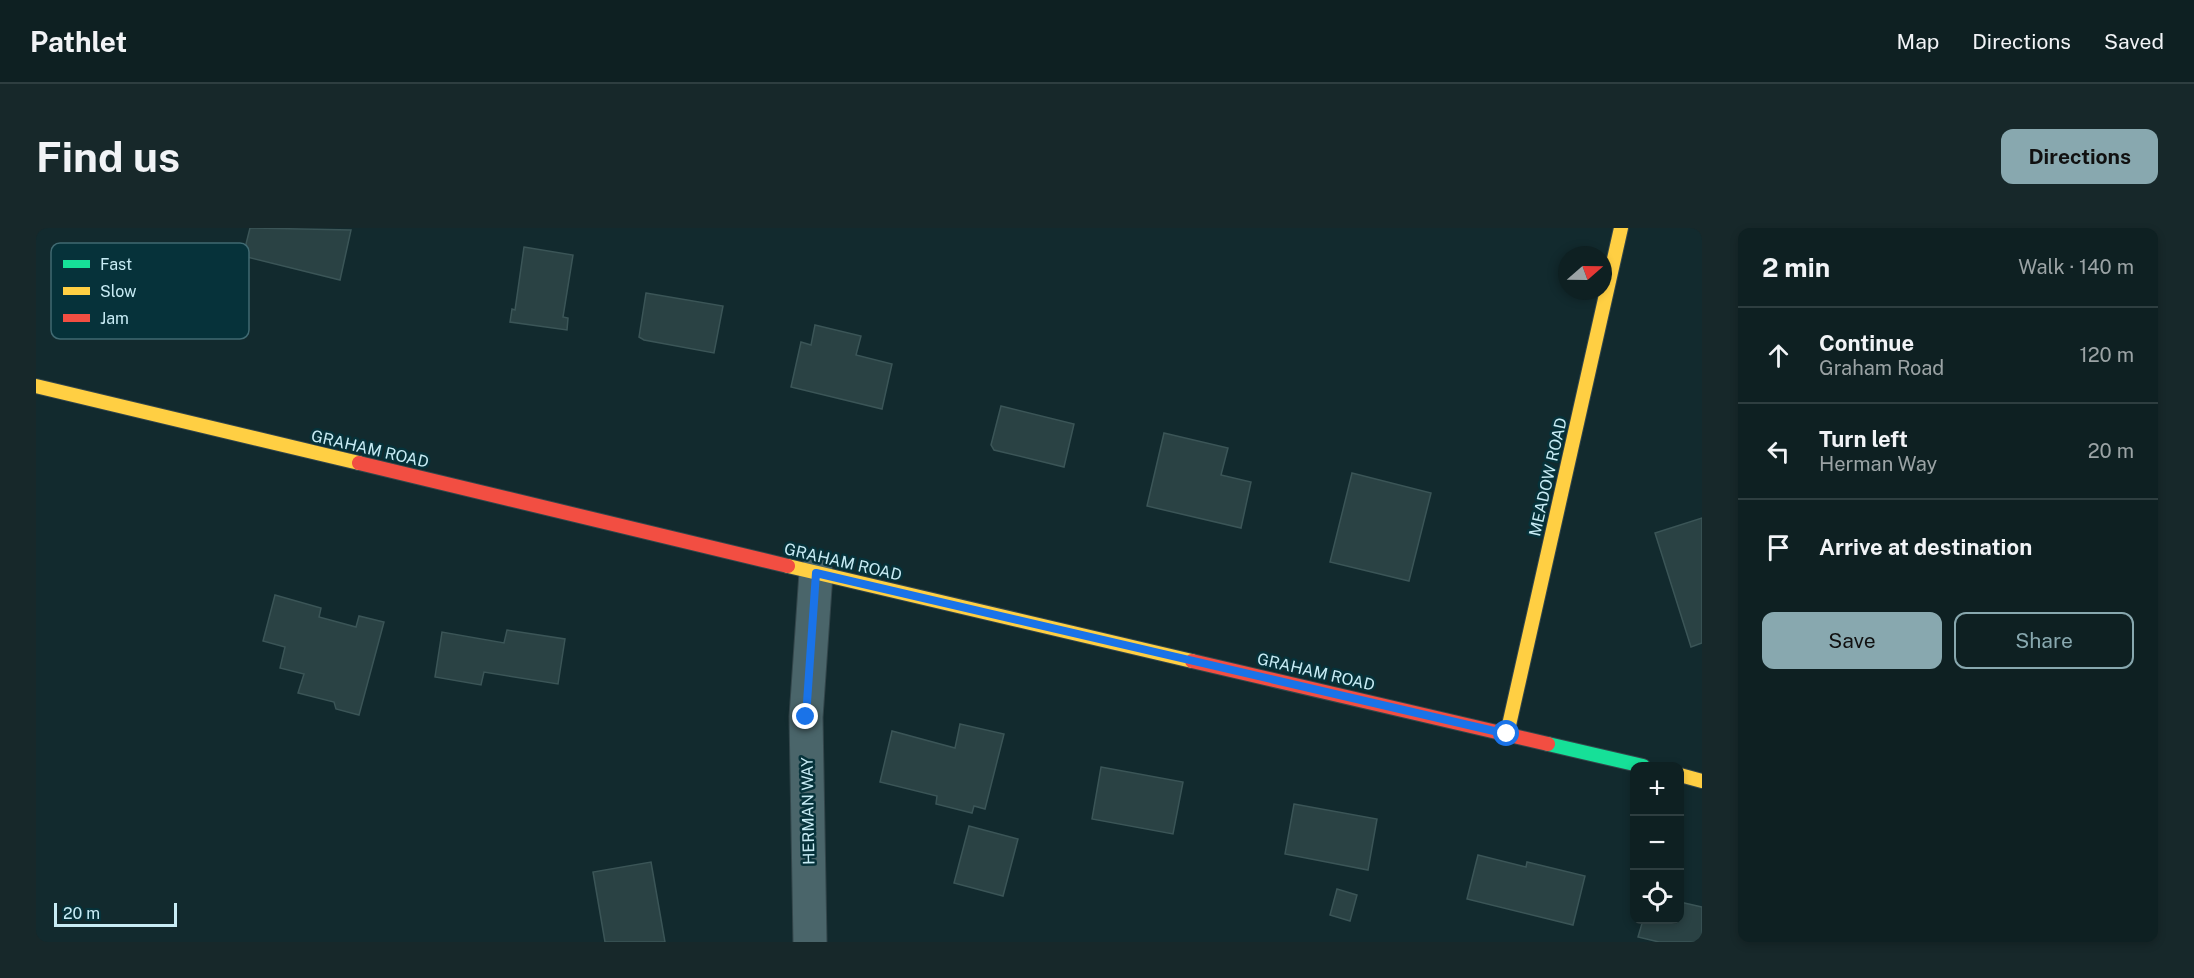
<!DOCTYPE html>
<html lang="en">
<head>
<meta charset="utf-8">
<style>
	:root { --surface:#0e2022; --page:#17282a; --text:#f1f3f6; --muted:#9ba3a5; --line:#2e3e40; --accent:#88a8af }
	body { margin:0; font-family:"Public Sans",sans-serif; background:var(--page); color:var(--text) }
	.controls { position:absolute; right:18px; bottom:18px; display:grid; overflow:hidden; border-radius:12px; box-shadow:0 3px 9px #0003 }
	.controls button { width:54px; height:54px; display:grid; place-items:center; padding:0; border:0; border-bottom:2px solid var(--line); background:var(--surface); color:var(--text); font:30px sans-serif }
	.compass { position:absolute; left:1522px; top:18px; width:54px; height:54px; border-radius:50%; background:var(--surface); box-shadow:0 3px 9px #0003; rotate:70deg }
	.scale { position:absolute; left:18px; bottom:15px; width:123px; box-sizing:border-box; padding-left:6px; border:3px solid #c8ecf5; border-top:0; font-size:16px; line-height:21px; white-space:nowrap; color:#c8ecf5; -webkit-text-stroke:4px #06323a; paint-order:stroke }
	.stop { position:absolute; width:18px; height:18px; margin:-14px; border:4px solid #1a73e8; border-radius:50%; background:#fff }
	.stop.end { background:#1a73e8; border-color:#fff; box-shadow:0 2px 6px #0008 }
	.list { margin:0; padding:0; list-style:none }
	h2 { display:flex; justify-content:space-between; align-items:center; height:78px; margin:0; padding:0 24px; font-size:26px }
	h2 small { font-size:20px; font-weight:400; color:var(--muted) }
	.list li { display:grid; grid-template-columns:39px 1fr auto; gap:18px; align-items:center; box-sizing:border-box; height:96px; padding:0 24px; border-top:2px solid var(--line) }
	.list b { display:block; font-size:22px; white-space:nowrap }
	.list p { margin:0; font-size:20px; white-space:nowrap; color:var(--muted) }
	.list em { font-size:20px; font-style:normal; color:var(--muted) }
	.actions { display:flex; gap:12px; padding:18px 24px }
	.actions a { flex:1; padding:14px 0; border:2px solid var(--accent); border-radius:12px; text-align:center; font-size:21px; color:var(--accent) }
	.actions .main { background:var(--accent); color:#111 }
	.icon { flex:none; width:33px; height:33px; fill:none; stroke:currentColor; stroke-width:2; stroke-linecap:round; stroke-linejoin:round }
	.map { position:relative; flex:none; width:1666px; height:714px; overflow:hidden; border-radius:12px }
	header { display:flex; align-items:center; gap:36px; box-sizing:border-box; height:84px; padding:0 30px; background:var(--surface); border-bottom:2px solid var(--line) }
	header strong { font-size:28px }
	nav { display:flex; gap:33px; margin-inline-start:auto; font-size:21px }
	.intro { display:flex; align-items:center; justify-content:space-between; box-sizing:border-box; height:144px; padding:0 36px }
	h1 { margin:0; font-size:42px }
	.button { padding:15px 27px; border-radius:12px; background:var(--accent); color:#111; font-size:21px; font-weight:700 }
	main { display:flex; gap:36px; padding:0 36px }
	aside { flex:1; background:var(--surface); border-radius:12px; box-shadow:0 3px 9px #0003 }
	.map>svg:first-child { display:block }
	.building { fill:#2a4244; stroke:#3b5557; stroke-width:1.5 }
	.lines { fill:none; stroke-linecap:round; stroke-linejoin:round }
	.street-casing { stroke:#33464b; stroke-width:35 }
	.fast-casing { stroke:#33464b; stroke-width:16 }
	.slow-casing { stroke:#33464b; stroke-width:16 }
	.jam-casing { stroke:#33464b; stroke-width:16 }
	.street { stroke:#4a656a; stroke-width:33 }
	.fast { stroke:#16e098; stroke-width:14 }
	.slow { stroke:#ffcf43; stroke-width:14 }
	.jam { stroke:#f24e42; stroke-width:14 }
	.route { stroke:#1a73e8; stroke-width:8 }
	.labels { text-anchor:middle; dominant-baseline:central; stroke-width:5; stroke-linejoin:round; paint-order:stroke }
	.street-label { font-size:16px; fill:#c8ecf5; stroke:#06323a }
	.key { fill:#06323a; stroke:#406a72; stroke-width:1.5 }
	.key-label { font-size:16px; fill:#c8ecf5 }
</style>
</head>
<body>
<header>
<strong>Pathlet</strong>
<nav><a>Map</a><a>Directions</a><a>Saved</a></nav>
</header>
<div class="intro"><h1>Find us</h1><a class="button">Directions</a></div>
<main>
<div class="map">
<svg width="1666" height="714" viewBox="0 0 1666 714">
	<rect width="100%" height="100%" fill="#122a2e"/>
	<g class="building">
		<polygon points="214,0 315,2 304,52 207,28"/>
		<polygon points="488,19 537,27 527,89 532,90 531,102 474,94 476,81 479,82"/>
		<polygon points="610,65 687,78 678,125 608,112 603,109"/>
		<polygon points="779,97 825,108 820,127 856,136 846,181 755,159 765,114 775,117"/>
		<polygon points="965,178 1038,196 1028,239 958,222 955,217"/>
		<polygon points="1128,205 1192,220 1185,247 1215,254 1205,300 1111,278"/>
		<polygon points="1316,245 1395,265 1373,353 1294,334"/>
		<polygon points="1666,290 1666,415 1655,419 1619,305"/>
		<polygon points="239,367 285,380 283,389 320,399 323,388 348,394 323,487 300,481 298,474 262,465 268,446 244,440 249,419 227,413"/>
		<polygon points="471,402 529,411 522,456 448,444 445,457 399,449 406,404 468,415"/>
		<polygon points="924,496 968,506 949,581 938,578 936,585 900,576 901,568 844,554 856,503 919,520"/>
		<polygon points="1065,539 1147,554 1137,606 1056,591"/>
		<polygon points="1258,576 1341,591 1332,642 1249,626"/>
		<polygon points="933,598 982,611 967,668 918,655"/>
		<polygon points="1442,627 1490,639 1491,634 1549,648 1537,697 1431,671"/>
		<polygon points="615,634 629,714 569,714 557,644"/>
		<polygon points="1301,661 1321,667 1314,693 1294,687"/>
		<polygon points="1644,674 1666,679 1666,714 1623,714 1602,709 1607,692 1644,692"/>
	</g>
	<g class="lines">
		<g class="street-casing">
			<polyline id="street" points="774,714 770,489 780,345"/>
		</g>
		<g class="fast-casing">
			<polyline id="fast" points="1512,516 1607,538"/>
		</g>
		<g class="slow-casing">
			<g id="slow">
				<polyline points="0,158 323,235"/>
				<polyline points="752,338 1156,433"/>
				<polyline points="1471,506 1585,0"/>
				<polyline points="1644,547 1666,553"/>
			</g>
		</g>
		<g class="jam-casing">
			<g id="jam">
				<polyline points="323,235 752,338"/>
				<polyline points="1156,433 1512,516"/>
			</g>
		</g>
		<use href="#street" class="street"/>
		<use href="#fast" class="fast"/>
		<use href="#slow" class="slow"/>
		<use href="#jam" class="jam"/>
	</g>
	<g class="lines">
		<polyline class="route" points="770,489 780,345 1471,506"/>
	</g>
	<g class="labels">
		<g class="street-label">
			<text transform="translate(334 221) rotate(13)">GRAHAM ROAD</text>
			<text transform="translate(1512 249) rotate(-77)">MEADOW ROAD</text>
			<text transform="translate(807 334) rotate(13)">GRAHAM ROAD</text>
			<text transform="translate(1280 444) rotate(13)">GRAHAM ROAD</text>
			<text transform="translate(772 583) rotate(-91)">HERMAN WAY</text>
		</g>
	</g>
	<rect x="15" y="15" width="198" height="96" rx="9" class="key"/>
	<rect x="27" y="32" width="27" height="8" fill="#16e098"/>
	<rect x="27" y="59" width="27" height="8" fill="#ffcf43"/>
	<rect x="27" y="86" width="27" height="8" fill="#f24e42"/>
	<g class="key-label">
		<text x="64" y="42">Fast</text>
		<text x="64" y="69">Slow</text>
		<text x="64" y="96">Jam</text>
	</g>
</svg>
<div class="controls">
<button>+</button>
<button>−</button>
<button><svg class="icon" aria-label="locate" viewBox="0 0 24 24"><circle cx="12" cy="12" r="6"/><path d="M12 2v4M12 18v4M2 12h4M18 12h4"/></svg></button>
</div>
<svg class="compass" viewBox="-18 -18 36 36"><path d="M0-13l5 13h-10z" fill="#e53935"/><path d="M0 13l5-13h-10z" fill="#9ba3a5"/></svg>
<div class="scale">20 m</div>
<div class="stop" style="left:1471px;top:506px"></div>
<div class="stop end" style="left:770px;top:489px"></div>
</div>
<aside>
<h2>2 min<small>Walk · 140 m</small></h2>
<ul class="list">
<li><svg class="icon" aria-label="ahead" viewBox="0 0 24 24"><path d="M12 20V5M6 11l6-6 6 6"/></svg><div><b>Continue</b><p>Graham Road</p></div><em>120 m</em></li>
<li><svg class="icon" aria-label="left" viewBox="0 0 24 24"><path d="M17 20v-9H6M10 6l-5 5 5 5"/></svg><div><b>Turn left</b><p>Herman Way</p></div><em>20 m</em></li>
<li><svg class="icon" aria-label="arrive" viewBox="0 0 24 24"><path d="M6 21V4h12l-3 4 3 4H6"/></svg><div><b>Arrive at destination</b></div></li>
</ul>
<div class="actions"><a class="main">Save</a><a>Share</a></div>
</aside>
</main>
</body>
</html>
